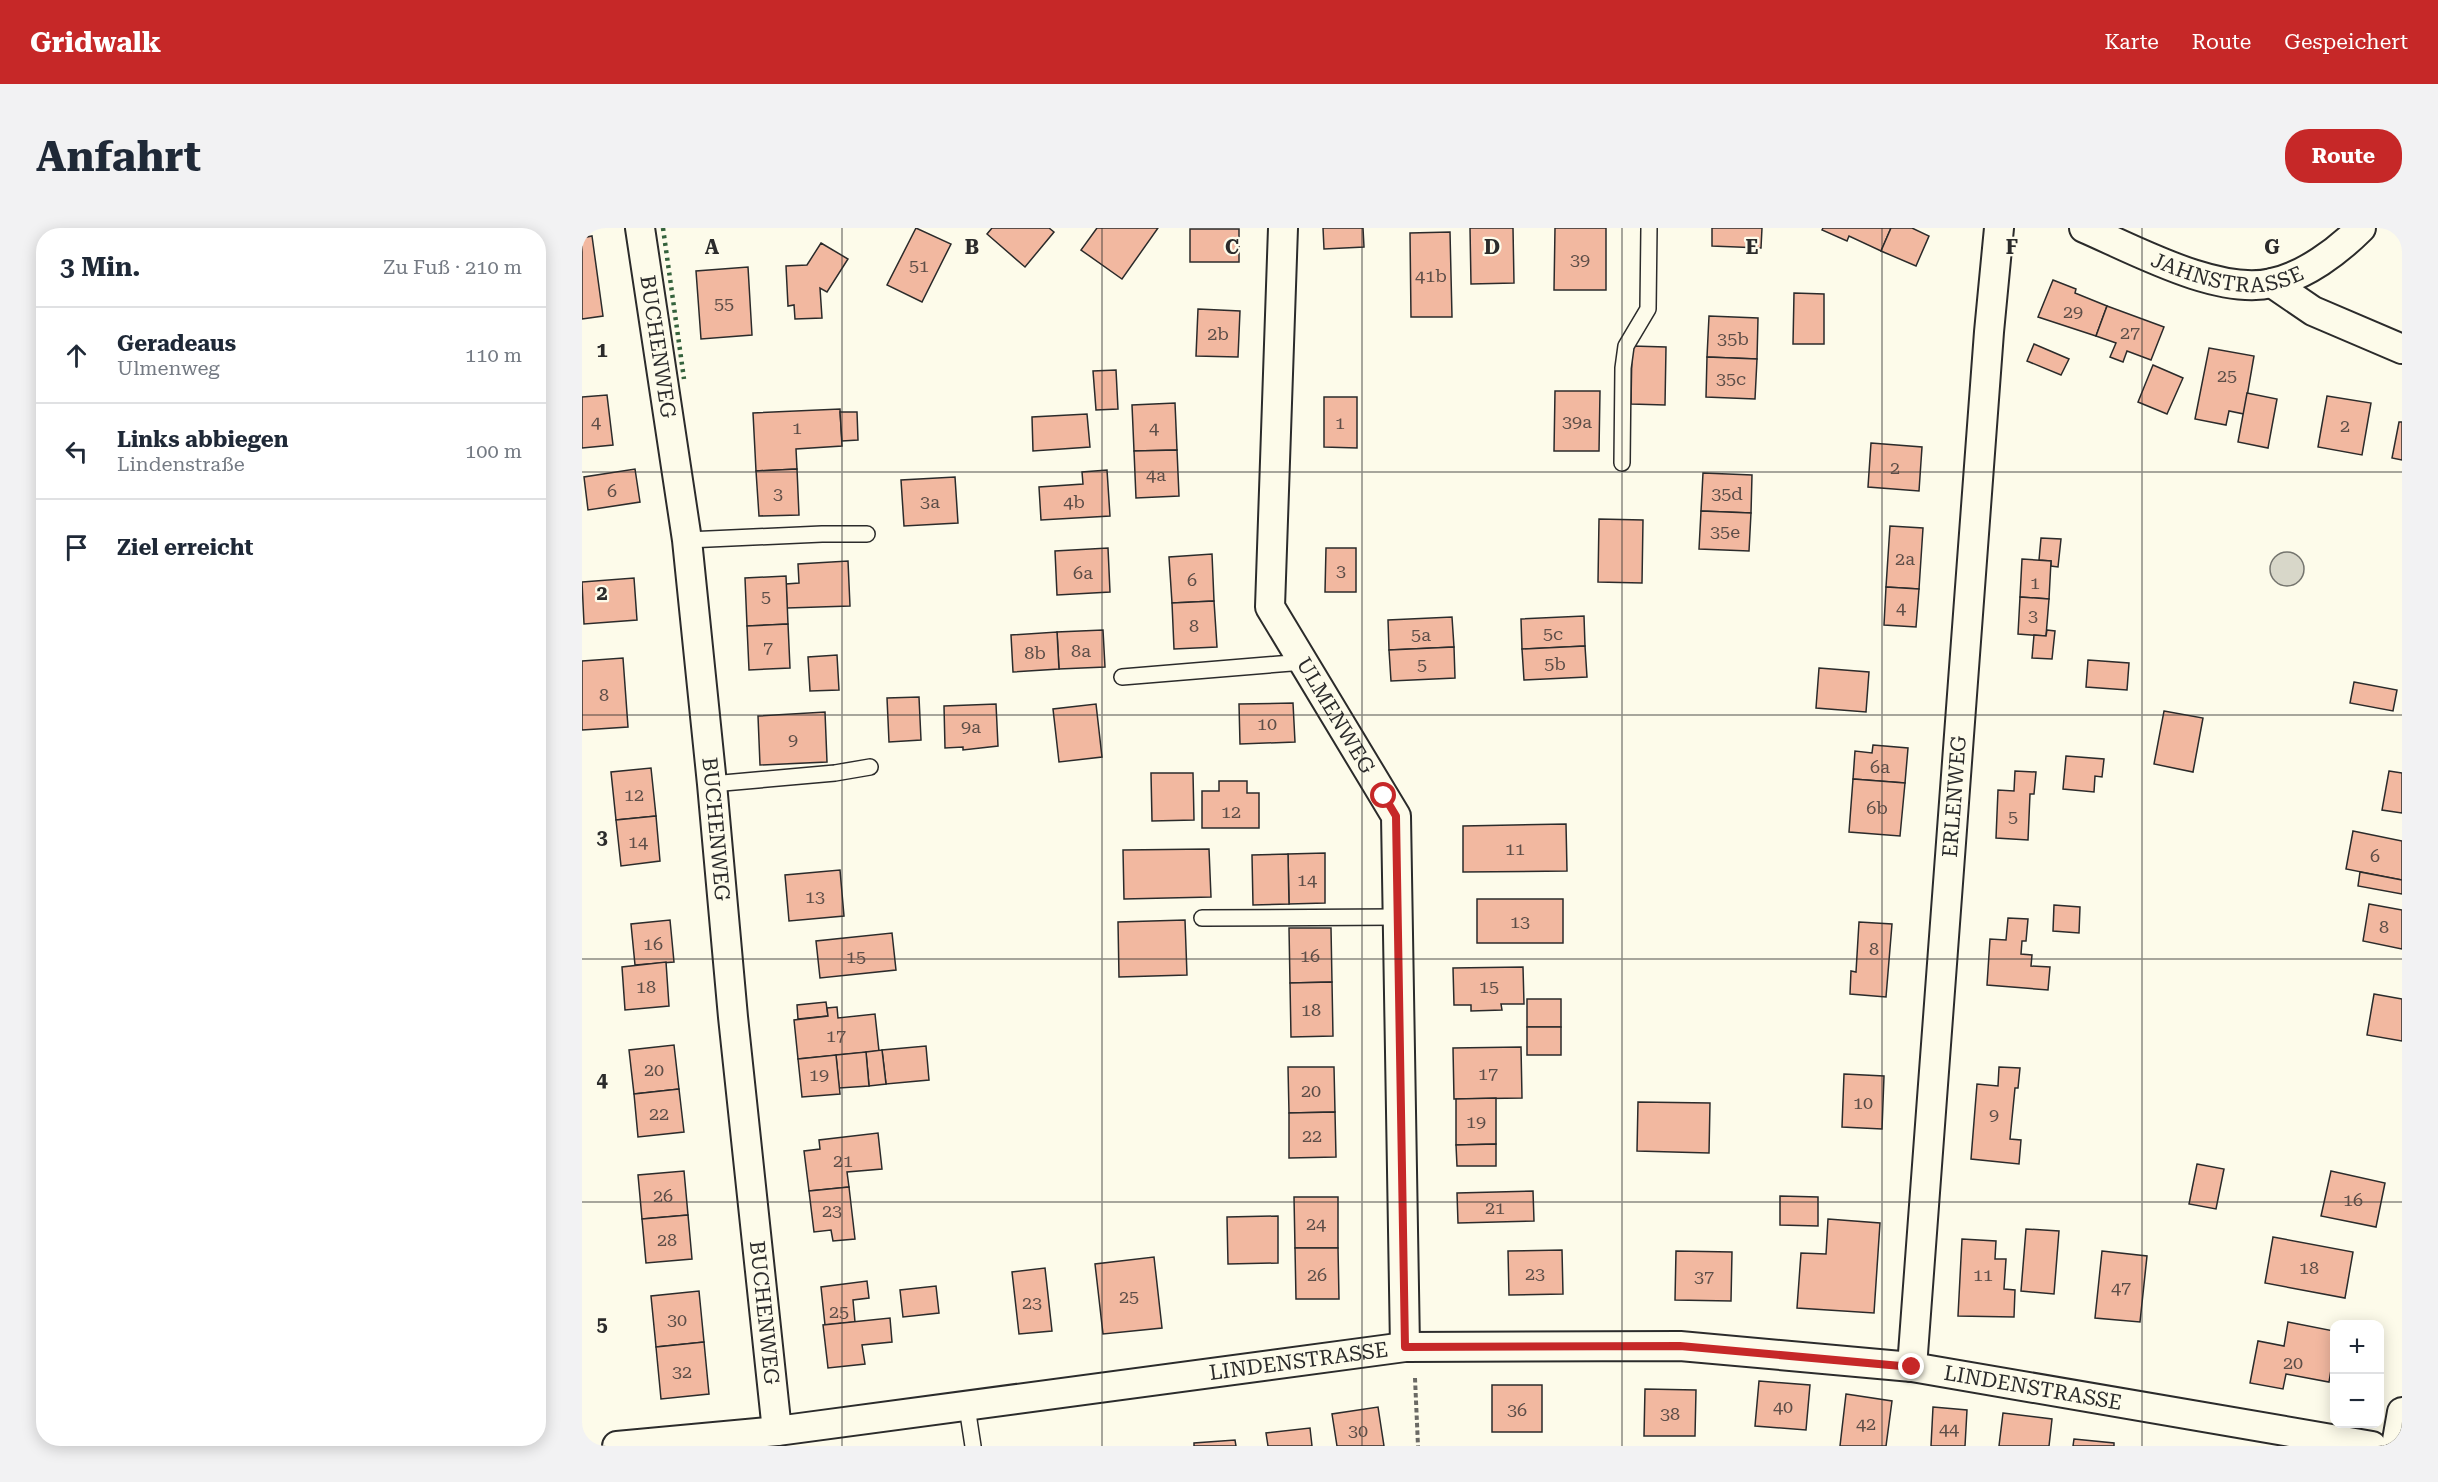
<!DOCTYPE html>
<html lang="de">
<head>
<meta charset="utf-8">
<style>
	:root { --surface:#fff; --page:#f2f2f3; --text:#1f2937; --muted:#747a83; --line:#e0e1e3; --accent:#c62828 }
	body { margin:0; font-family:"Roboto Serif",serif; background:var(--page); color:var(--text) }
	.controls { position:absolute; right:18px; bottom:18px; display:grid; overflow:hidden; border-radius:12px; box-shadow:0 3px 15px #0003 }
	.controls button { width:54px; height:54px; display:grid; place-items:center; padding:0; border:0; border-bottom:2px solid var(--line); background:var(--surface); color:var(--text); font:30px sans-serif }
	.stop { position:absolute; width:18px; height:18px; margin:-14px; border:4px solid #c62828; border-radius:50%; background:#fff }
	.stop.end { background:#c62828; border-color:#fff; box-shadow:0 2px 6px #0008 }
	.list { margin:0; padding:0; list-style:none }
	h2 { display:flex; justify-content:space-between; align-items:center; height:78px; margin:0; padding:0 24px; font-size:26px }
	h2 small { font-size:20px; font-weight:400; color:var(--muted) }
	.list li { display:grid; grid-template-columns:39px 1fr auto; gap:18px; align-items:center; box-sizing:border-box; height:96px; padding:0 24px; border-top:2px solid var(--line) }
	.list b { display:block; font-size:22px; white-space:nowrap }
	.list p { margin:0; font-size:20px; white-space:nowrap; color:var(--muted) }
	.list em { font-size:20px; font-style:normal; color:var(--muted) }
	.icon { flex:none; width:33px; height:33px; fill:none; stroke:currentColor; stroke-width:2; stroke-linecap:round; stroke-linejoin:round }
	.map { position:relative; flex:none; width:1820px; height:1218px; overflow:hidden; border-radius:24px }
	header { display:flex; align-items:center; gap:36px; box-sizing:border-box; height:84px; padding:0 30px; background:var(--accent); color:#fff }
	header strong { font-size:28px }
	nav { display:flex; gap:33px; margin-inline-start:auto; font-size:21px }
	.intro { display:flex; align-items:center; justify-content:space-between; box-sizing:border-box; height:144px; padding:0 36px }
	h1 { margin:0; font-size:42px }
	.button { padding:15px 27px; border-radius:24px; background:var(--accent); color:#fff; font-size:21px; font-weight:700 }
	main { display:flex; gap:36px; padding:0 36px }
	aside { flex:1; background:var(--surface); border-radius:24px; box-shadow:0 3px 15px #0003 }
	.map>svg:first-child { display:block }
	.water { fill:#d8d7c9; stroke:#74746e; stroke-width:1.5 }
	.building { fill:#f2b8a0; stroke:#2b2b2b; stroke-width:1.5 }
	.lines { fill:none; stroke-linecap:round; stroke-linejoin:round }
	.lane-casing { stroke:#2b2b2b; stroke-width:18 }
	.street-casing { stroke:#2b2b2b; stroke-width:32 }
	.path { stroke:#6a6964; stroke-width:4; stroke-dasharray:4.5 3; stroke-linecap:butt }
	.lane { stroke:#fdfbea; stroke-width:15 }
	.street { stroke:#fdfbea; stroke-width:28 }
	.hedge { stroke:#34623c; stroke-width:4.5; stroke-dasharray:3 4.5; stroke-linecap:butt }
	.route { stroke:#c62828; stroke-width:8 }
	.grid { fill:none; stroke:#2b2b2b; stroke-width:1.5; stroke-opacity:0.55 }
	.labels { text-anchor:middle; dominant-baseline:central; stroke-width:4.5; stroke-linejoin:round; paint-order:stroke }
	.number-label { font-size:18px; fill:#5d4e48 }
	.street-label { font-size:21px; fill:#2b2b2b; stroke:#fdfbea }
	.grid-label { font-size:20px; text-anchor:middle; font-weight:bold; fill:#2b2b2b; stroke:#fdfbea; stroke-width:4.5; stroke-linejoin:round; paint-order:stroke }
</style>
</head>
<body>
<header>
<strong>Gridwalk</strong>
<nav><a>Karte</a><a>Route</a><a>Gespeichert</a></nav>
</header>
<div class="intro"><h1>Anfahrt</h1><a class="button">Route</a></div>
<main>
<aside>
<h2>3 Min.<small>Zu Fuß · 210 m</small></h2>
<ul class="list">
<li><svg class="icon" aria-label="ahead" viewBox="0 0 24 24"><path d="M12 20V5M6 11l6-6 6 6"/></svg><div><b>Geradeaus</b><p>Ulmenweg</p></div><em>110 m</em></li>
<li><svg class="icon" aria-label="left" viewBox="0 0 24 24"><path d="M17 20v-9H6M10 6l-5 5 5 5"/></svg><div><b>Links abbiegen</b><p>Lindenstraße</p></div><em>100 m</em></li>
<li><svg class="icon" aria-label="arrive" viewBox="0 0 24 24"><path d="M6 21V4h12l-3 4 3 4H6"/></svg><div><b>Ziel erreicht</b></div></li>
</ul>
</aside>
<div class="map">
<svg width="1820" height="1218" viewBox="0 0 1820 1218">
	<rect width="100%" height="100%" fill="#fdfbea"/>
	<circle class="water" cx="1705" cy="341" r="17"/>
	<g class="building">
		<polygon points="334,0 369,16 340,74 305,57"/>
		<polygon points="410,0 467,0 472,4 443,39 405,6"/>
		<polygon points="515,0 576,0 540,51 499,22"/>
		<polygon points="741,0 781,0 782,19 742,21"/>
		<polygon points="888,0 931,0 932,55 889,56"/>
		<polygon points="973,0 1024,0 1024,62 972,62"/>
		<polygon points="1130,0 1180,0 1179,20 1130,18"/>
		<polygon points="1241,0 1309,0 1299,23 1267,8 1265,13 1240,2"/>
		<polygon points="1309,0 1330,0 1347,8 1334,38 1299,23"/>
		<rect x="608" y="1" width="49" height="33"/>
		<polygon points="868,4 870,89 829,89 828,5"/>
		<polygon points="10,8 21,88 0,91 0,10"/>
		<polygon points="239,15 266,31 245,64 238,60 240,90 213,91 212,77 206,78 204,38 225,37"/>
		<polygon points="166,39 170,107 119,111 114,43"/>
		<polygon points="1471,52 1494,61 1493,65 1525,78 1514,108 1456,89"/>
		<polygon points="1212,65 1242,66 1242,116 1211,116"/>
		<polygon points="1525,78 1582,99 1569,132 1545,123 1541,134 1528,129 1534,115 1514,108"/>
		<polygon points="616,81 658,83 656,129 614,128"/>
		<polygon points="1127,88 1176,90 1175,131 1125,129"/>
		<polygon points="1452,116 1487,131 1479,147 1445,133"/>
		<polygon points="1050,118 1084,119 1083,177 1049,176"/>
		<polygon points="1627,120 1672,128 1662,186 1647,183 1644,197 1613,191"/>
		<polygon points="1125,129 1175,131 1173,171 1124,169"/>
		<polygon points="1571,137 1601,150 1585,186 1556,174"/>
		<polygon points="534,142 536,181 514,182 511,143"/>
		<polygon points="973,163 1018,163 1017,223 972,223"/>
		<polygon points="1665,165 1695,171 1686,220 1656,214"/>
		<polygon points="25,167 31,217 0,220 0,169"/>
		<polygon points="1745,168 1789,175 1780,227 1736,219"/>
		<polygon points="742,169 775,169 775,220 742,219"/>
		<polygon points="593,175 595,222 552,223 550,177"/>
		<polygon points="258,181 260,218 214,221 215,241 174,243 171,185"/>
		<polygon points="258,184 275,184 276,212 260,213"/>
		<polygon points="505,186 508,219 451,223 450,189"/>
		<polygon points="1817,194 1820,194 1820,232 1810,230"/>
		<polygon points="1289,215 1340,219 1337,263 1286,259"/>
		<polygon points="595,222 597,268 554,270 552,223"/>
		<polygon points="53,241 58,274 6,282 2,249"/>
		<polygon points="215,241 217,287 177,288 174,243"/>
		<polygon points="525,242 528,288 459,292 457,259 501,256 500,244"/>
		<polygon points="1121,245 1170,247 1169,285 1119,283"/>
		<polygon points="373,249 376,295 322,298 319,252"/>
		<polygon points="1119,283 1169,285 1167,323 1117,321"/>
		<polygon points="1017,291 1061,292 1060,355 1016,354"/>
		<polygon points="1308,298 1341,300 1337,361 1304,359"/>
		<polygon points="1459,310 1479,311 1476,339 1469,338 1469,333 1457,332"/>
		<polygon points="526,320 528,364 475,367 473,323"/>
		<polygon points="744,320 774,320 774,364 743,364"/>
		<polygon points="630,326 632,373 590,375 587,329"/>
		<polygon points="1440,331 1469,333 1467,371 1438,369"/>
		<polygon points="266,333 268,378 205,380 204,356 217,355 216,336"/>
		<polygon points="204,348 206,396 165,398 163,350"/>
		<polygon points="52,350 55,392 2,396 0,354"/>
		<polygon points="1304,359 1337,361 1334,399 1302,397"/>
		<polygon points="1438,369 1467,371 1464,408 1436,406"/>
		<polygon points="632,373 635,419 592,421 590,375"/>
		<polygon points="1002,388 1003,418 940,421 939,391"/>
		<polygon points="870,389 872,419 807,422 806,392"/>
		<polygon points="206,396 208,440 167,442 165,398"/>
		<polygon points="521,402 523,439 477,441 475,404"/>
		<polygon points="1465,402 1473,403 1470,431 1450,430 1452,407 1464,408"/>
		<polygon points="475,404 477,441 431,444 429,407"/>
		<polygon points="1003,418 1005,449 942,452 940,421"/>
		<polygon points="872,419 873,450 809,453 807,422"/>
		<polygon points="255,427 257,462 228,463 226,429"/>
		<polygon points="41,430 46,499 0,502 0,433"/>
		<polygon points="1506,432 1547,435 1545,462 1504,459"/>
		<polygon points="1237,440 1287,444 1284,484 1234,480"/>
		<polygon points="1772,454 1815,462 1811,483 1768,475"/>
		<polygon points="337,469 339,512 307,514 305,470"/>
		<polygon points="711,475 713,514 658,516 657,476"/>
		<polygon points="414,476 416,518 381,522 381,519 363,520 362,478"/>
		<polygon points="514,476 520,529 477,534 471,481"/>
		<polygon points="1582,483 1621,490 1611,544 1572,536"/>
		<polygon points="243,484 245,534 178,537 176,488"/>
		<polygon points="1291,517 1326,520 1323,555 1271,551 1273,523 1290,525"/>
		<polygon points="1484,528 1522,531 1520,549 1513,548 1512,564 1481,561"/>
		<polygon points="69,540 74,588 34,592 29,544"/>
		<polygon points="1433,543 1454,544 1452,566 1448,566 1446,612 1414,610 1416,562 1432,563"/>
		<polygon points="1807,543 1820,545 1820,585 1800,582"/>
		<polygon points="569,545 611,545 612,592 570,593"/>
		<polygon points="1271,551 1323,555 1318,608 1267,604"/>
		<polygon points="637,553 665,553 665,565 677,565 677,600 620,600 620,563 637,563"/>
		<polygon points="74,588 78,633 39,638 34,592"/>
		<polygon points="984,596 985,643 881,644 881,598"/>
		<polygon points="1771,603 1820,613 1820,652 1764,641"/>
		<polygon points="627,621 629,669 542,671 541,622"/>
		<polygon points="743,625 743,675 707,676 706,626"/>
		<polygon points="706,626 707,676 671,677 670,627"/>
		<polygon points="258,642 262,688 207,693 203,647"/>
		<polygon points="1778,644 1820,652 1820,666 1776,658"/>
		<rect x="895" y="671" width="86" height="44"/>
		<polygon points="1787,676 1820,682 1820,721 1781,713"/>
		<polygon points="1472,677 1498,679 1497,705 1471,703"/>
		<polygon points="1426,690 1446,691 1444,713 1440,713 1439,726 1450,727 1449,738 1468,739 1466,762 1405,757 1408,711 1424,712"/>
		<polygon points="88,692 92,734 53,737 49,696"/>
		<polygon points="603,692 605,747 537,749 536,694"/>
		<polygon points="1277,694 1310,696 1304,769 1268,766 1269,743 1274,744"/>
		<polygon points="707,700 749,700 750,754 708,755"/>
		<polygon points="310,705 314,742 238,750 234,713"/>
		<polygon points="84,734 87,778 43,782 40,739"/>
		<polygon points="941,739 942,776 919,776 920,782 889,783 889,777 872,777 871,740"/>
		<polygon points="750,754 751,808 709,809 708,755"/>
		<polygon points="1792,766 1820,771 1820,813 1785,807"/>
		<rect x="945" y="771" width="34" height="28"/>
		<polygon points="244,774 246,788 216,791 215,777"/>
		<polygon points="255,779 256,790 293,786 297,823 216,831 212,792 246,788 245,780"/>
		<rect x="945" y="799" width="34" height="28"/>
		<polygon points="92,817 97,861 52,866 47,822"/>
		<polygon points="344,818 347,852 304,856 300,822"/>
		<polygon points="939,819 940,870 872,871 871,820"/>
		<polygon points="300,822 304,856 287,858 284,824"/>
		<polygon points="284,824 287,858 257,860 254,827"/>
		<polygon points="254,827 258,866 220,869 216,831"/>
		<polygon points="706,839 752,839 753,884 707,885"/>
		<polygon points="1417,839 1438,840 1436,860 1433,860 1428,911 1439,912 1437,936 1389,931 1395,856 1416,858"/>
		<polygon points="1262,846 1302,848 1300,901 1260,899"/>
		<polygon points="97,861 102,904 56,909 52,866"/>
		<polygon points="914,870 914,916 874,917 874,871"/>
		<polygon points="1056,874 1128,875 1127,925 1055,923"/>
		<polygon points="753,884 754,929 707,930 707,885"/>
		<polygon points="296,905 300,941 265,944 267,959 227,963 222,923 238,921 237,912"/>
		<polygon points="914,916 914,938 875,938 874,917"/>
		<polygon points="1615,936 1642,941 1634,981 1607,976"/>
		<polygon points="102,943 106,987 60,991 56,947"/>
		<polygon points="1749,943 1803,955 1794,999 1739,988"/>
		<polygon points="267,959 273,1011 251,1013 249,1002 232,1004 227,963"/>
		<polygon points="951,963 952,993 876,995 875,965"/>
		<polygon points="1198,968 1236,969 1236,998 1198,997"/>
		<polygon points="712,969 756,969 756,1020 713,1020"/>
		<polygon points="106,987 110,1031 64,1035 60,991"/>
		<polygon points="696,988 696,1035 646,1036 645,989"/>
		<polygon points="1246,991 1298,995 1292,1085 1215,1080 1219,1025 1244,1026"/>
		<polygon points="1444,1001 1477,1003 1472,1066 1439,1063"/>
		<polygon points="1691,1009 1771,1024 1763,1070 1683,1055"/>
		<polygon points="1380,1011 1414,1013 1413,1031 1424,1031 1422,1061 1433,1062 1432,1089 1376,1088"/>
		<polygon points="713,1020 756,1020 757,1071 714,1071"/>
		<polygon points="980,1022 981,1066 927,1067 926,1023"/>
		<polygon points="1094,1023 1150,1024 1149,1073 1093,1072"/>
		<polygon points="1520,1023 1565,1028 1558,1094 1513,1090"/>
		<polygon points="572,1029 580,1100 521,1106 513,1036"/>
		<polygon points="463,1040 470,1103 437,1106 430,1044"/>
		<polygon points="285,1053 287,1070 271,1072 273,1094 243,1097 239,1059"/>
		<polygon points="354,1058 357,1085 321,1089 318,1062"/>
		<polygon points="117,1063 122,1114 74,1119 69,1068"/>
		<polygon points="308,1090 310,1114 280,1117 283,1136 246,1140 241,1097"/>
		<polygon points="1706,1094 1752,1103 1752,1123 1747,1154 1704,1146 1701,1161 1668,1155 1676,1113 1702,1118"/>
		<polygon points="122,1114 127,1166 79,1171 74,1119"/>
		<polygon points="1177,1153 1228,1157 1224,1202 1173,1198"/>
		<rect x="910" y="1157" width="50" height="47"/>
		<polygon points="1063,1161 1114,1162 1113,1208 1062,1208"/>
		<polygon points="1264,1166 1310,1173 1304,1218 1258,1218"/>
		<polygon points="796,1179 802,1218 755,1218 750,1186"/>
		<polygon points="1351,1179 1385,1182 1383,1218 1349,1218"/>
		<polygon points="1421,1185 1470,1191 1467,1218 1417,1218"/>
		<polygon points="728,1200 730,1218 686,1218 684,1205"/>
		<polygon points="1492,1211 1532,1215 1532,1218 1491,1218"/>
		<polygon points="653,1212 654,1218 612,1218 612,1215"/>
	</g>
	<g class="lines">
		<g class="lane-casing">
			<g id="lane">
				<polyline points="1040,235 1041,140 1044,118 1066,81 1067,0"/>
				<polyline points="105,312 240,306 285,306"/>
				<polyline points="540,449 722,434"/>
				<polyline points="130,556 253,545 288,539"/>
				<polyline points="620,690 816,689"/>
				<polyline points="385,1179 391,1218"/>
			</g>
		</g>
		<g class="street-casing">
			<g id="street">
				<path id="s1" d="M58 0 105 312 130 556 151 789 195 1203"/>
				<path id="s2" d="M701 0 688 379 814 588 823 1119"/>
				<path id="s3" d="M1502 0C1551 21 1636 68 1690 55 1723 48 1756 23 1779 0"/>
				<polyline points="1690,55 1731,83 1820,121"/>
				<path id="s4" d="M1330 1139 1407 104 1417 0"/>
				<path id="s5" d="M35 1218 195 1203 823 1119 1098 1118 1330 1139 1790 1218"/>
				<polyline points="1814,1218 1820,1184"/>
			</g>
		</g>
		<polyline class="path" points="833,1150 836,1218"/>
		<use href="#lane" class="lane"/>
		<use href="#street" class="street"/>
		<polyline class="hedge" points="81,0 102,151"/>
	</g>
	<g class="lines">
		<polyline class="route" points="802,568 814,588 823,1119 1098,1118 1330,1139"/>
	</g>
	<path class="grid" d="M260 0V1218M520 0V1218M780 0V1218M1040 0V1218M1300 0V1218M1560 0V1218M0 244H1820M0 487H1820M0 731H1820M0 974H1820"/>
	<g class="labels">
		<g class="number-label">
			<text x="998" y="31">39</text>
			<text x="337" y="37">51</text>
			<text x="849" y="47">41b</text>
			<text x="142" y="75">55</text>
			<text x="1491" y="83">29</text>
			<text x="1548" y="104">27</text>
			<text x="636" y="105">2b</text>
			<text x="1151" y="110">35b</text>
			<text x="1645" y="147">25</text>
			<text x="1149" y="150">35c</text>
			<text x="14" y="193">4</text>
			<text x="995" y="193">39a</text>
			<text x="758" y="194">1</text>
			<text x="1763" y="197">2</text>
			<text x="215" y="199">1</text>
			<text x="572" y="199">4</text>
			<text x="1313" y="239">2</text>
			<text x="574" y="246">4a</text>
			<text x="30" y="262">6</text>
			<text x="196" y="265">3</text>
			<text x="1145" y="265">35d</text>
			<text x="348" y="273">3a</text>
			<text x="492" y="273">4b</text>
			<text x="1143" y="303">35e</text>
			<text x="1323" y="330">2a</text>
			<text x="759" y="342">3</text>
			<text x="501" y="344">6a</text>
			<text x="610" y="351">6</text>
			<text x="1453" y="354">1</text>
			<text x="184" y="368">5</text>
			<text x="1319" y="379">4</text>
			<text x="1451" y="387">3</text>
			<text x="612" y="397">8</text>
			<text x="971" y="405">5c</text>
			<text x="839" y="406">5a</text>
			<text x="186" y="419">7</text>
			<text x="499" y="422">8a</text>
			<text x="453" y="424">8b</text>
			<text x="973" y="435">5b</text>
			<text x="840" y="436">5</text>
			<text x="22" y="466">8</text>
			<text x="685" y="495">10</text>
			<text x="389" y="498">9a</text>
			<text x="211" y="511">9</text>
			<text x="1298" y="538">6a</text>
			<text x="52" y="566">12</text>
			<text x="1295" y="579">6b</text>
			<text x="649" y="583">12</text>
			<text x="1431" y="588">5</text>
			<text x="56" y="613">14</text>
			<text x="933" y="620">11</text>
			<text x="1793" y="627">6</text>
			<text x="725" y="651">14</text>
			<text x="233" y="668">13</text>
			<text x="938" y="693">13</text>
			<text x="1802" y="698">8</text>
			<text x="71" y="715">16</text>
			<text x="1292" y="720">8</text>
			<text x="728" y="727">16</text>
			<text x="274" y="728">15</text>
			<text x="64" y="758">18</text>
			<text x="907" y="758">15</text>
			<text x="729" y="781">18</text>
			<text x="254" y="807">17</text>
			<text x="72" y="841">20</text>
			<text x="906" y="845">17</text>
			<text x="237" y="846">19</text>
			<text x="729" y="862">20</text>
			<text x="1281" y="874">10</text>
			<text x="77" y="885">22</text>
			<text x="1412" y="886">9</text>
			<text x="894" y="893">19</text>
			<text x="730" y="907">22</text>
			<text x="261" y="932">21</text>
			<text x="81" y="967">26</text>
			<text x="1771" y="971">16</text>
			<text x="913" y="979">21</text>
			<text x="250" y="982">23</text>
			<text x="734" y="995">24</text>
			<text x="85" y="1011">28</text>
			<text x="1727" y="1039">18</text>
			<text x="953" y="1045">23</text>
			<text x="735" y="1046">26</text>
			<text x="1401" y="1046">11</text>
			<text x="1122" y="1048">37</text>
			<text x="1539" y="1059">47</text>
			<text x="547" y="1068">25</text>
			<text x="450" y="1074">23</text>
			<text x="257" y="1083">25</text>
			<text x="95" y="1091">30</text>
			<text x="1711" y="1134">20</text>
			<text x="100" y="1143">32</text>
			<text x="1201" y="1178">40</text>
			<text x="935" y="1181">36</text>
			<text x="1088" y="1185">38</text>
			<text x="1284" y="1195">42</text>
			<text x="1367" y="1200">44</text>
			<text x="776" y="1202">30</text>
		</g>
		<g class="street-label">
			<text stroke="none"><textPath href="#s3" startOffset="153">JAHNSTRASSE</textPath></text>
			<text stroke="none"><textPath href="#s1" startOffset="120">BUCHENWEG</textPath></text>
			<text stroke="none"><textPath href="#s2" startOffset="506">ULMENWEG</textPath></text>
			<text stroke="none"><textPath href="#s4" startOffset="572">ERLENWEG</textPath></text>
			<text stroke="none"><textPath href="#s1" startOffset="606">BUCHENWEG</textPath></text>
			<text stroke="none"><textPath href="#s1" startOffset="1092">BUCHENWEG</textPath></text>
			<text stroke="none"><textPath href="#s5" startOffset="687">LINDENSTRASSE</textPath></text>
			<text stroke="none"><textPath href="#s5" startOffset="1425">LINDENSTRASSE</textPath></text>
		</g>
	</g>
	<g class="grid-label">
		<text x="130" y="26">A</text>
		<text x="390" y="26">B</text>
		<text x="650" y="26">C</text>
		<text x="910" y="26">D</text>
		<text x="1170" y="26">E</text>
		<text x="1430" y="26">F</text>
		<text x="1690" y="26">G</text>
		<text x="20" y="129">1</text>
		<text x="20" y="372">2</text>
		<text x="20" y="616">3</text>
		<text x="20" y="859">4</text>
		<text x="20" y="1103">5</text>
	</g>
</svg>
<div class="controls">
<button>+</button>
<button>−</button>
</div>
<div class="stop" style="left:802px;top:568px"></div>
<div class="stop end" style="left:1330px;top:1139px"></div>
</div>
</main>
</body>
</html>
